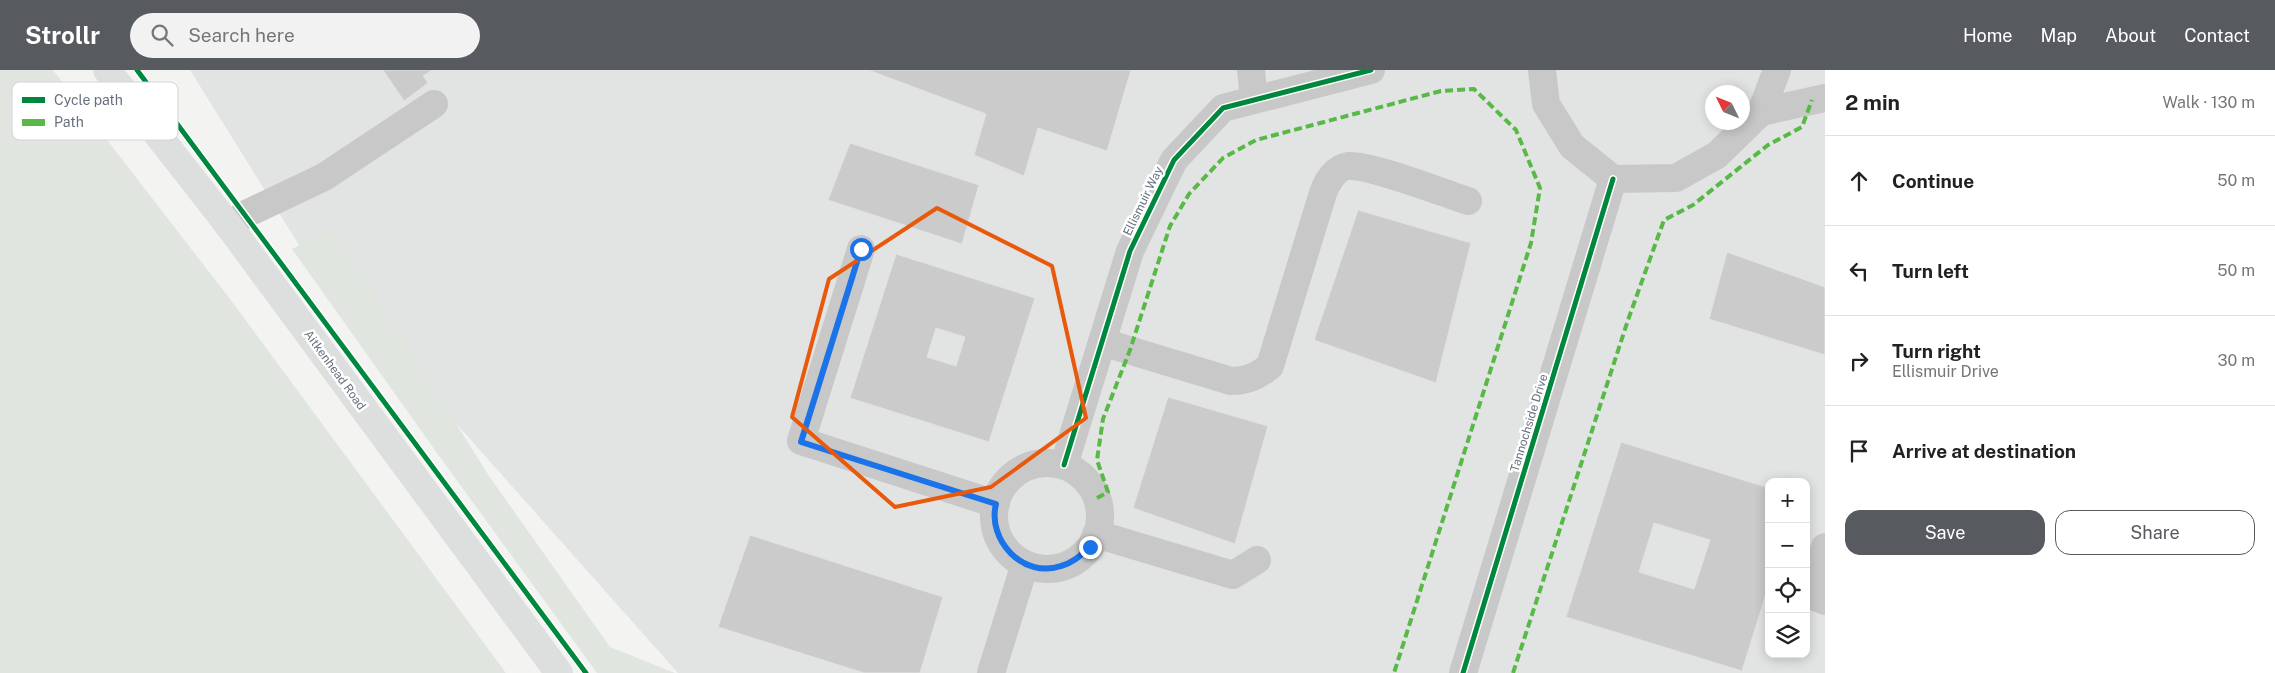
<!DOCTYPE html>
<html lang="en">
<head>
<meta charset="utf-8">
<style>
	:root { --surface:#fff; --page:#f2f2f2; --text:#222; --muted:#767676; --line:#e0e0e0; --accent:#575a5e }
	body { margin:0; font-family:"Public Sans",sans-serif; background:var(--page); color:var(--text) }
	.controls { position:absolute; right:15px; bottom:15px; display:grid; overflow:hidden; border-radius:10px; box-shadow:0 2px 12px #0003 }
	.controls button { width:45px; height:45px; display:grid; place-items:center; padding:0; border:0; border-bottom:1px solid var(--line); background:var(--surface); color:var(--text); font:25px sans-serif }
	.compass { position:absolute; left:1705px; top:15px; width:45px; height:45px; border-radius:50%; background:var(--surface); box-shadow:0 2px 12px #0003; rotate:313deg }
	.stop { position:absolute; width:15px; height:15px; margin:-11px; border:4px solid #1a73e8; border-radius:50%; background:#fff }
	.stop.end { background:#1a73e8; border-color:#fff; box-shadow:0 1px 5px #0008 }
	.list { margin:0; padding:0; list-style:none }
	h2 { display:flex; justify-content:space-between; align-items:center; height:65px; margin:0; padding:0 20px; font-size:21px }
	h2 small { font-size:16px; font-weight:400; color:var(--muted) }
	.list li { display:grid; grid-template-columns:32px 1fr auto; gap:15px; align-items:center; box-sizing:border-box; height:90px; padding:0 20px; border-top:1px solid var(--line) }
	.list b { display:block; font-size:19px; white-space:nowrap }
	.list p { margin:0; font-size:16px; white-space:nowrap; color:var(--muted) }
	.list em { font-size:16px; font-style:normal; color:var(--muted) }
	.actions { display:flex; gap:10px; padding:15px 20px }
	.actions a { flex:1; padding:11px 0; border:1px solid var(--accent); border-radius:15px; text-align:center; font-size:18px; color:var(--accent) }
	.actions .main { background:var(--accent); color:#fff }
	.icon { flex:none; width:28px; height:28px; fill:none; stroke:currentColor; stroke-width:2; stroke-linecap:round; stroke-linejoin:round }
	.map { position:relative; flex:none; width:1825px; height:603px; overflow:hidden }
	header { display:flex; align-items:center; gap:30px; box-sizing:border-box; height:70px; padding:0 25px; background:var(--accent); color:#fff }
	header strong { font-size:24px }
	nav { display:flex; gap:28px; margin-inline-start:auto; font-size:18px }
	.search { width:350px; height:45px; background:var(--page); display:flex; align-items:center; gap:12px; box-sizing:border-box; padding:0 18px; border-radius:28px; color:var(--muted); font-size:19px }
	main { display:flex }
	aside { flex:1; background:var(--surface) }
	.map>svg:first-child { display:block }
	.built { fill:#e2e3e3; fill-rule:evenodd }
	.green { fill:#e1e5e0 }
	.building { fill:#cbcbcc; stroke:#e2e2e2; fill-rule:evenodd }
	.lines { fill:none; stroke-linecap:round; stroke-linejoin:round }
	.minor { stroke:#c8c8c9; stroke-width:28 }
	.major { stroke:#dddede; stroke-width:28 }
	.quiet { stroke:#58b947; stroke-width:4; stroke-dasharray:8 4; stroke-linecap:butt }
	.cycleway-casing { stroke:#fff; stroke-width:8 }
	.cycleway { stroke:#00873e; stroke-width:5 }
	.route { stroke:#1a73e8; stroke-width:6 }
	.marked { fill:none; stroke:#e8590c; stroke-width:4; stroke-linejoin:round }
	.labels { text-anchor:middle; dominant-baseline:central; stroke-width:5; stroke-linejoin:round; paint-order:stroke }
	.street-label { font-size:12px; fill:#67717e; stroke:#fff }
	.key { fill:#fff; stroke:#d1d4d8; stroke-width:1 }
	.key-label { font-size:14px; fill:#67717e }
</style>
</head>
<body>
<header>
<strong>Strollr</strong>
<div class="search"><svg class="icon" aria-label="search" viewBox="0 0 24 24"><circle cx="10" cy="10" r="6"/><path d="M15 15l6 6"/></svg>Search here</div>
<nav><a>Home</a><a>Map</a><a>About</a><a>Contact</a></nav>
</header>
<main>
<div class="map">
<svg width="1825" height="603" viewBox="0 0 1825 603">
	<rect width="100%" height="100%" fill="#f3f3f2"/>
	<path class="built" d="M190 0H1825V603H678L302 180ZM1712 22H1742V52H1712ZM1769 412H1806V584H1769Z"/>
	<g class="green">
		<polygon points="0,0 53,0 230,229 506,603 0,603"/>
		<polygon points="334,158 489,406 610,577 675,603 597,603 437,383 292,179"/>
	</g>
	<g class="building">
		<polygon points="383,0 432,0 423,6 428,13 404,31"/>
		<polygon points="868,0 1131,0 1107,81 1038,58 1024,106 974,85 986,44"/>
		<polygon points="850,73 979,115 962,174 828,130"/>
		<polygon points="1358,140 1471,173 1436,313 1314,270"/>
		<polygon points="1727,182 1825,217 1825,285 1709,249"/>
		<path d="M896 184 1035 228 989 372 850 328ZM936 258 965 267 956 296 927 287Z"/>
		<polygon points="1168,327 1268,356 1235,474 1133,438"/>
		<path d="M1621 372 1769 418V514L1742 601 1566 547ZM1654 453 1710 470 1694 519 1639 502Z"/>
		<polygon points="750,465 943,527 920,603 864,603 718,557"/>
	</g>
	<g class="lines">
		<g class="minor">
			<polyline points="1251,0 1254,30"/>
			<polyline points="1542,0 1546,34 1572,76 1613,109 1676,108 1717,85 1761,42 1777,0"/>
			<polyline points="1761,42 1825,28"/>
			<polyline points="229,156 244,145 324,107 434,34"/>
			<polyline points="861,179 801,371 996,434"/>
			<path d="M1102 272 1231 311C1247 311 1258 306 1270 296L1323 123C1327 112 1335 98 1348 96 1370 94 1443 123 1468 131"/>
			<circle cx="1047" cy="446" r="53"/>
			<polyline points="1064,395 1130,181 1174,90 1223,38 1371,0"/>
			<polyline points="1096,464 1233,505 1257,490"/>
			<polyline points="1825,477 1809,525 1825,531"/>
			<polyline points="991,603 1025,494"/>
			<polyline points="1463,603 1613,109"/>
		</g>
		<polyline class="major" points="107,0 229,156 559,603"/>
		<g class="quiet">
			<polyline points="1097,428 1108,422 1097,390 1103,349 1130,280 1170,156 1189,124 1223,88 1256,70 1441,21 1474,19 1516,60 1540,118 1531,173 1394,603"/>
			<polyline points="1513,603 1628,250 1664,150 1693,135 1768,75 1802,57 1812,30"/>
		</g>
		<g class="cycleway-casing">
			<g id="cycleway">
				<polyline points="137,0 586,603"/>
				<polyline points="1064,395 1130,181 1174,90 1223,38 1371,0"/>
				<polyline points="1463,603 1613,109"/>
			</g>
		</g>
		<use href="#cycleway" class="cycleway"/>
	</g>
	<g class="lines">
		<path class="route" d="M861 179 801 372 996 434C987 470 1023 509 1061 496 1073 493 1081 485 1090 477"/>
	</g>
	<path class="marked" d="M937 138 1052 196 1086 348 991 417 895 437 792 347 829 209Z"/>
	<g class="labels">
		<g class="street-label">
			<text transform="translate(1143 131) rotate(-64)">Ellismuir Way</text>
			<text transform="translate(335 300) rotate(54)">Aitkenhead Road</text>
			<text transform="translate(1529 353) rotate(-73)">Tannochside Drive</text>
		</g>
	</g>
	<rect x="12" y="12" width="166" height="58" rx="8" class="key"/>
	<rect x="22" y="27" width="23" height="6" fill="#00873e"/>
	<rect x="22" y="49" width="23" height="7" fill="#58b947"/>
	<g class="key-label">
		<text x="54" y="35">Cycle path</text>
		<text x="54" y="57">Path</text>
	</g>
</svg>
<div class="controls">
<button>+</button>
<button>−</button>
<button><svg class="icon" aria-label="locate" viewBox="0 0 24 24"><circle cx="12" cy="12" r="6"/><path d="M12 2v4M12 18v4M2 12h4M18 12h4"/></svg></button>
<button><svg class="icon" aria-label="layers" viewBox="0 0 24 24"><path d="M12 4l9 5-9 5-9-5zM3 14l9 5 9-5"/></svg></button>
</div>
<svg class="compass" viewBox="-18 -18 36 36"><path d="M0-13l5 13h-10z" fill="#e53935"/><path d="M0 13l5-13h-10z" fill="#767676"/></svg>
<div class="stop" style="left:861px;top:179px"></div>
<div class="stop end" style="left:1090px;top:477px"></div>
</div>
<aside>
<h2>2 min<small>Walk · 130 m</small></h2>
<ul class="list">
<li><svg class="icon" aria-label="ahead" viewBox="0 0 24 24"><path d="M12 20V5M6 11l6-6 6 6"/></svg><div><b>Continue</b></div><em>50 m</em></li>
<li><svg class="icon" aria-label="left" viewBox="0 0 24 24"><path d="M17 20v-9H6M10 6l-5 5 5 5"/></svg><div><b>Turn left</b></div><em>50 m</em></li>
<li><svg class="icon" aria-label="right" viewBox="0 0 24 24"><path d="M7 20v-9h11M14 6l5 5-5 5"/></svg><div><b>Turn right</b><p>Ellismuir Drive</p></div><em>30 m</em></li>
<li><svg class="icon" aria-label="arrive" viewBox="0 0 24 24"><path d="M6 21V4h12l-3 4 3 4H6"/></svg><div><b>Arrive at destination</b></div></li>
</ul>
<div class="actions"><a class="main">Save</a><a>Share</a></div>
</aside>
</main>
</body>
</html>
